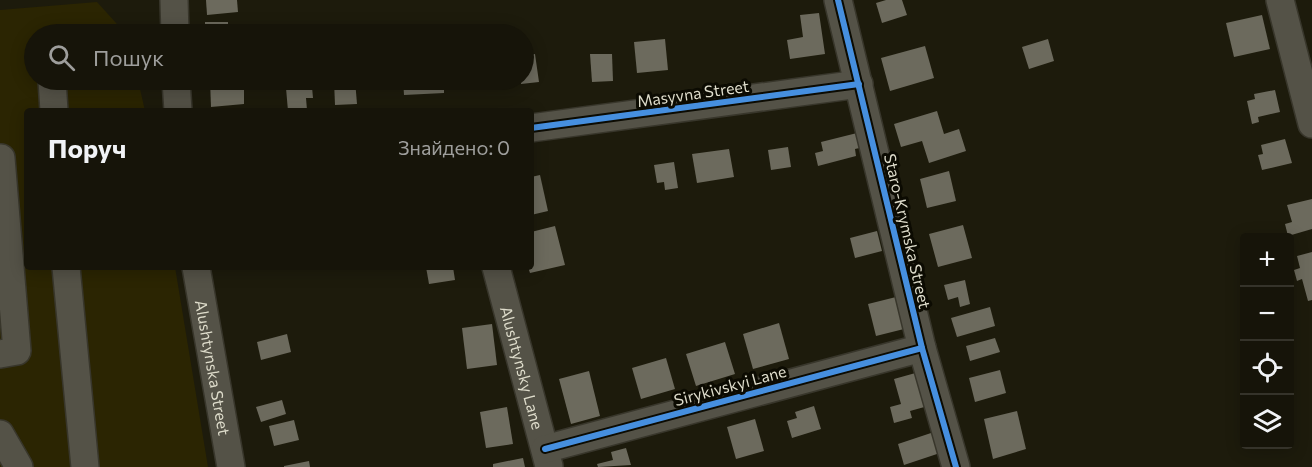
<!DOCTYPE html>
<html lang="uk">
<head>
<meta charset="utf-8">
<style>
	:root { --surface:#161409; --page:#232117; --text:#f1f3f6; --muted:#9e9e9c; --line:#35332a }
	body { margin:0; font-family:Commissioner,sans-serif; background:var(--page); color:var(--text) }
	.controls { position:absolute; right:18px; bottom:18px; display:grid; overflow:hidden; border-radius:6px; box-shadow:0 3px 15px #0003 }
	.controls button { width:54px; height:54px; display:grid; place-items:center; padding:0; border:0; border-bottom:2px solid var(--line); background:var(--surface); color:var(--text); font:30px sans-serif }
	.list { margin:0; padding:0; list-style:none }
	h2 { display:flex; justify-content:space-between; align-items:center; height:78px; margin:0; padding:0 24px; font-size:26px }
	h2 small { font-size:20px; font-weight:400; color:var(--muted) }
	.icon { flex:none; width:33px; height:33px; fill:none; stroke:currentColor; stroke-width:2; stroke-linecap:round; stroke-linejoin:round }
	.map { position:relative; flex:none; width:1312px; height:467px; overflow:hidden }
	.search { position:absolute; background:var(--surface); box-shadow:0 3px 15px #0003; left:24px; top:24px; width:510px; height:66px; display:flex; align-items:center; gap:15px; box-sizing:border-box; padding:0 21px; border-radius:33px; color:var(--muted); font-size:22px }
	.panel { position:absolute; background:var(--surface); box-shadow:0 3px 15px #0003; left:24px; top:108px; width:510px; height:162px; border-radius:6px }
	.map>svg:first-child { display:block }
	.built { fill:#2b2502 }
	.building { fill:#6c6a5d }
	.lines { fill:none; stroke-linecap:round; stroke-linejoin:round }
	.minor-casing { stroke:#38362b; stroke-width:30 }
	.minor { stroke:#545247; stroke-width:27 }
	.cycleway-casing { stroke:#0c0b02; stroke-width:10 }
	.cycleway { stroke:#468fdf; stroke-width:6 }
	.labels { text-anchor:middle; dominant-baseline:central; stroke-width:6; stroke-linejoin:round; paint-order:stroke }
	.street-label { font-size:16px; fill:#dedccb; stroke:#0c0b02 }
</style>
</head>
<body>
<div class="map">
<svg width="1312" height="467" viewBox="0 0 1312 467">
	<rect width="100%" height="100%" fill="#1d1b0c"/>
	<polygon class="built" points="97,2 126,34 34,34 34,80 138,80 145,111 27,111 27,267 175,267 208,467 0,467 0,10"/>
	<g class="building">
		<polygon points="206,0 237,0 238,12 207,15"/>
		<polygon points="886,0 902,0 907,15 882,23 876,3"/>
		<polygon points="819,13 825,54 790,59 787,40 803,37 800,15"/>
		<polygon points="1262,15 1270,49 1234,57 1226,23"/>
		<rect x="205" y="22" width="23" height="12"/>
		<polygon points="665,39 668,70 637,73 634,42"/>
		<polygon points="1048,39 1054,61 1029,69 1022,47"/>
		<polygon points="925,46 934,78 890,91 881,58"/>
		<polygon points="535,54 539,82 521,84 521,80 524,80 524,56"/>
		<polygon points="590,54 612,54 613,81 592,82"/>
		<polygon points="210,80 244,80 244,104 211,107"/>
		<polygon points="343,80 355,80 357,104 335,105 334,81"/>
		<polygon points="403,80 444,80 444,93 404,95"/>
		<polygon points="312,87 313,98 306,98 307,110 288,111 286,88"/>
		<polygon points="1275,90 1280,112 1258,117 1259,122 1252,124 1247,101 1255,99 1254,94"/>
		<polygon points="937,111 944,134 959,129 966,151 929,163 922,141 901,147 894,124"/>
		<polygon points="861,132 864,147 855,149 856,156 818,166 815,153 823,151 821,142"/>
		<polygon points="1285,139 1292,163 1262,170 1258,155 1263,154 1261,145"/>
		<polygon points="788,147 791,167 771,170 768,150"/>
		<polygon points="729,149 734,177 697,183 692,154"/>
		<polygon points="674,162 678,188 665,190 664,182 657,183 654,165"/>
		<polygon points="949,171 956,201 927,208 920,179"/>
		<polygon points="540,175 548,211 531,215 531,177"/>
		<polygon points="1312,199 1312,229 1288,236 1285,224 1292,222 1287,205"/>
		<polygon points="963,225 972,258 938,267 929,234"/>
		<polygon points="555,226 565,265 530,273 528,267 531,267 531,232"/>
		<polygon points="877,231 882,251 855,258 850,238"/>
		<polygon points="1312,252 1312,300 1308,301 1302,279 1297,281 1294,270 1300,268 1297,256"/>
		<polygon points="426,267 453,267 455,280 429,284"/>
		<polygon points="965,280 970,304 960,307 958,297 948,300 944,285"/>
		<polygon points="900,296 908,328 876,336 868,304"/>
		<polygon points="990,307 995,326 957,337 951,318"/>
		<polygon points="779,323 789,359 753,369 743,334"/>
		<polygon points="492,324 497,365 467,369 462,328"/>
		<polygon points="287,334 291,352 261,360 257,342"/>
		<polygon points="995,338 1000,352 970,361 966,346"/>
		<polygon points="725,342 735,374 696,386 686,354"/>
		<polygon points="666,358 675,389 641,399 632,368"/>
		<polygon points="1000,370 1006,393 975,402 969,378"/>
		<polygon points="589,371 600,416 571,424 559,379"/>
		<polygon points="919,372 928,406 910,411 912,418 894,423 890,407 901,404 894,379"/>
		<polygon points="282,400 286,414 261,422 256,407"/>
		<polygon points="814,406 821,429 792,438 787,421 797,418 795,412"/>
		<polygon points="507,407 513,444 486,448 480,412"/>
		<polygon points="1017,411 1026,449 993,459 984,419"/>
		<polygon points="755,419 764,451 736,459 727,427"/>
		<polygon points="294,420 299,440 274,446 269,426"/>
		<polygon points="934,432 940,453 904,465 898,444"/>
		<polygon points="626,448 631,465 598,467 597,464 613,460 611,452"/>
		<polygon points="523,458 525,467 493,467 493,464"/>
		<polygon points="309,461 310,467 284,467 284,466"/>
	</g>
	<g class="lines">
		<g class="minor-casing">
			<g id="minor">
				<polyline points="174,0 175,34"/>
				<polyline points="838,0 922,348 956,467"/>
				<polyline points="1280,0 1312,124"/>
				<polyline points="52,80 54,111"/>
				<polyline points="176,80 178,111"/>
				<polyline points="531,128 859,84"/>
				<polyline points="66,267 85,467"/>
				<path id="s1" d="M196 267 231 467"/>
				<path id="s2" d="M496 267 549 466"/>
				<polyline points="0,354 17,351 1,158"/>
				<polyline points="0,434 19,467"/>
				<polyline points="545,449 922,348"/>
			</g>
		</g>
		<use href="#minor" class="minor"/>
		<g class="cycleway-casing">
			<g id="cycleway">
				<polyline points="838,0 922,348 956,467"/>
				<polyline points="531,128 859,84"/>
				<polyline points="545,449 922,348"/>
			</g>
		</g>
		<use href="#cycleway" class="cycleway"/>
	</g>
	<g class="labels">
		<g class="street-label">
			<text transform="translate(693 93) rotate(-8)">Masyvna Street</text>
			<text transform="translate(908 231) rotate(77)">Staro-Krymska Street</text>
			<text stroke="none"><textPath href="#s1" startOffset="102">Alushtynska Street</textPath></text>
			<text stroke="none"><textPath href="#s2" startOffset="104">Alushtynsky Lane</textPath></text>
			<text transform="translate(730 385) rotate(-15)">Sirykivskyi Lane</text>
		</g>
	</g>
</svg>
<div class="controls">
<button>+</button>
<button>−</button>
<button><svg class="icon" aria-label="locate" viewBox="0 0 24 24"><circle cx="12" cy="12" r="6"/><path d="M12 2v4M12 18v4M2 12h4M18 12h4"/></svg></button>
<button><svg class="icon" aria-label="layers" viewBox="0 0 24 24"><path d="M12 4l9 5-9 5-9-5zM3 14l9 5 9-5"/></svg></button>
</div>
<div class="search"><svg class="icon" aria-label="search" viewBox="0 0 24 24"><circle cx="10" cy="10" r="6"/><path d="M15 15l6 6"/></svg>Пошук</div>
<section class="panel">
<h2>Поруч<small>Знайдено: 0</small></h2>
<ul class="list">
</ul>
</section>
</div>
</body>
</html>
